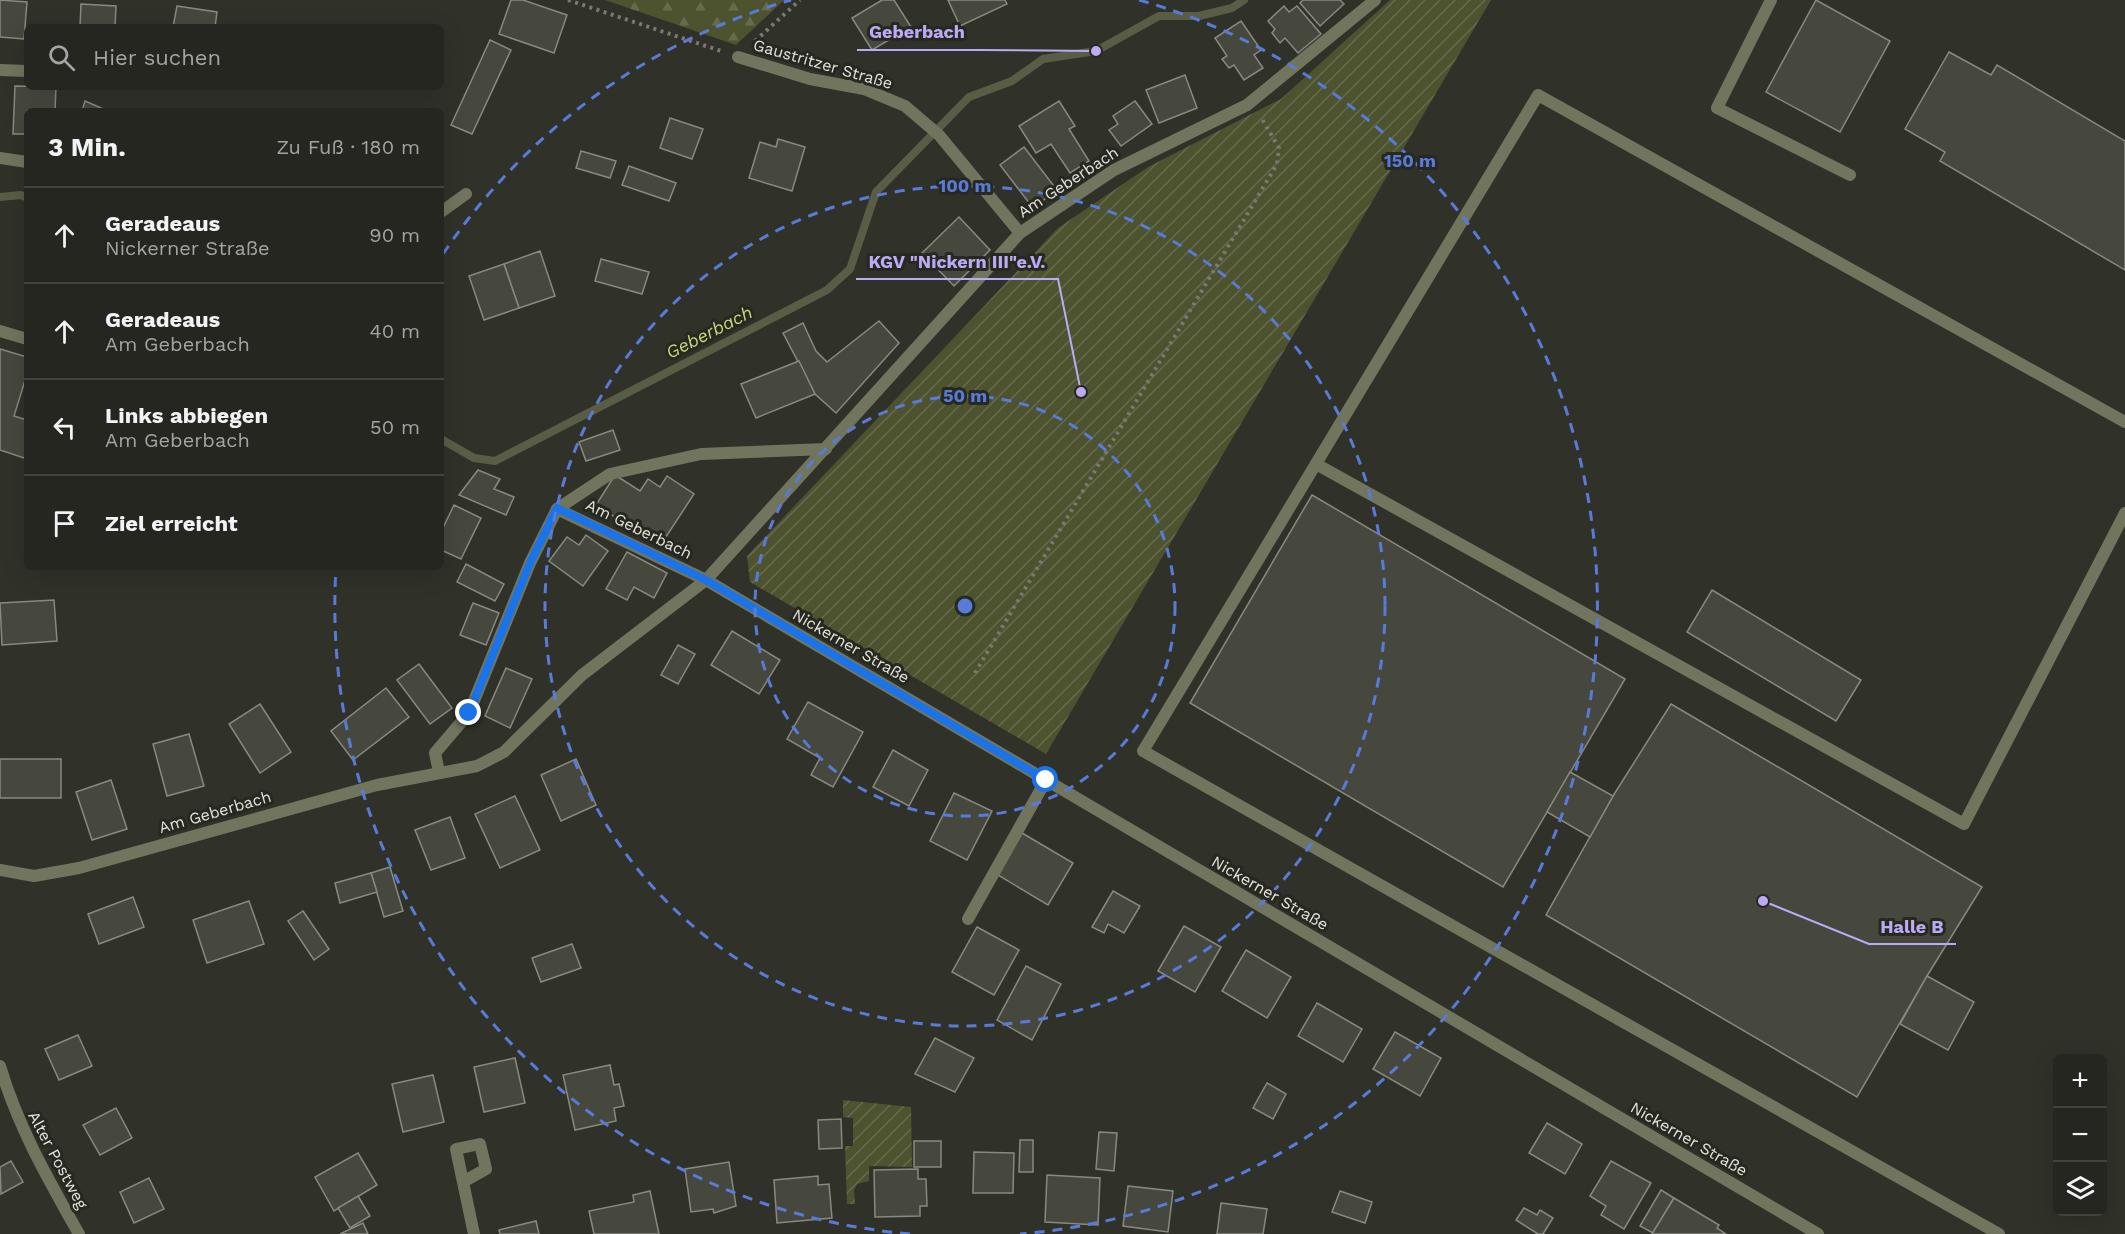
<!DOCTYPE html>
<html lang="de">
<head>
<meta charset="utf-8">
<style>
	:root { --surface:#24261f; --page:#30322c; --text:#f1f3f6; --muted:#a3a5a4; --line:#41433d }
	body { margin:0; font-family:"Work Sans",sans-serif; background:var(--page); color:var(--text) }
	.controls { position:absolute; right:18px; bottom:18px; display:grid; overflow:hidden; border-radius:9px; box-shadow:0 6px 24px #0002 }
	.controls button { width:54px; height:54px; display:grid; place-items:center; padding:0; border:0; border-bottom:2px solid var(--line); background:var(--surface); color:var(--text); font:30px sans-serif }
	.stop { position:absolute; width:18px; height:18px; margin:-14px; border:4px solid #1a73e8; border-radius:50%; background:#fff }
	.stop.end { background:#1a73e8; border-color:#fff; box-shadow:0 2px 6px #0008 }
	.list { margin:0; padding:0; list-style:none }
	h2 { display:flex; justify-content:space-between; align-items:center; height:78px; margin:0; padding:0 24px; font-size:26px }
	h2 small { font-size:20px; font-weight:400; color:var(--muted) }
	.list li { display:grid; grid-template-columns:39px 1fr auto; gap:18px; align-items:center; box-sizing:border-box; height:96px; padding:0 24px; border-top:2px solid var(--line) }
	.list b { display:block; font-size:22px; white-space:nowrap }
	.list p { margin:0; font-size:20px; white-space:nowrap; color:var(--muted) }
	.list em { font-size:20px; font-style:normal; color:var(--muted) }
	.icon { flex:none; width:33px; height:33px; fill:none; stroke:currentColor; stroke-width:2; stroke-linecap:round; stroke-linejoin:round }
	.map { position:relative; flex:none; width:2125px; height:1234px; overflow:hidden }
	.search { position:absolute; background:var(--surface); box-shadow:0 6px 24px #0002; left:24px; top:24px; width:420px; height:66px; display:flex; align-items:center; gap:15px; box-sizing:border-box; padding:0 21px; border-radius:9px; color:var(--muted); font-size:22px }
	.panel { position:absolute; background:var(--surface); box-shadow:0 6px 24px #0002; left:24px; top:108px; width:420px; height:462px; border-radius:9px }
	.map>svg:first-child { display:block }
	.forest { fill:url(#forest-firs) }
	.garden { fill:url(#garden-furrows) }
	.lines { fill:none; stroke-linecap:round; stroke-linejoin:round }
	.stream { stroke:#5a5d45; stroke-width:8 }
	.building { fill:#46483e; stroke:#88897f; stroke-width:1.5 }
	.path { stroke:#787971; stroke-width:4; stroke-dasharray:3 4.5; stroke-linecap:butt }
	.lane { stroke:#71755d; stroke-width:12 }
	.street { stroke:#71755d; stroke-width:12 }
	.route { stroke:#1a73e8; stroke-width:8 }
	.ring { fill:none; stroke:#587bda; stroke-width:3; stroke-dasharray:10 8 }
	.labels { text-anchor:middle; dominant-baseline:central; stroke-width:6; stroke-linejoin:round; paint-order:stroke }
	.street-label { font-size:16px; fill:#e3e4de; stroke:#27281f }
	.water-label { font-size:18px; font-style:italic; fill:#cad57e; stroke:#27281f }
	.centre { fill:#587bda; stroke:#27281f; stroke-width:3 }
	.ring-label { font-size:18px; text-anchor:middle; font-weight:bold; fill:#587bda; stroke:#27281f; stroke-width:6; stroke-linejoin:round; paint-order:stroke }
	.leader { fill:none; stroke:#bcaaf6; stroke-width:2 }
	.callout-dot { fill:#bcaaf6; stroke:#27281f; stroke-width:2 }
	.callout-label { font-size:18px; text-anchor:middle; font-weight:bold; fill:#bcaaf6; stroke:#27281f; stroke-width:6; stroke-linejoin:round; paint-order:stroke }
</style>
</head>
<body>
<div class="map">
<svg width="2125" height="1234" viewBox="0 0 2125 1234">
	<defs>
		<pattern id="forest-firs" width="22" height="20" patternUnits="userSpaceOnUse" patternTransform="scale(1.5)"><rect width="22" height="20" fill="#4d522f"/><path d="M5 1l3.5 6h-7zM16 11l3.5 6h-7z" fill="#666b4d"/></pattern>
		<pattern id="garden-furrows" width="10" height="10" patternUnits="userSpaceOnUse" patternTransform="scale(1.5)"><rect width="10" height="10" fill="#4d522f"/><path d="M-1 1l2-2M0 10L10 0M9 11l2-2" fill="none" stroke="#666b4d"/></pattern>
	</defs>
	<rect width="100%" height="100%" fill="#303229"/>
	<polygon class="forest" points="605,0 784,0 736,45"/>
	<g class="garden">
		<polygon points="1390,0 1491,0 1046,754 750,582 747,556 1058,228 1148,167 1281,99"/>
		<polygon points="843,1100 911,1107 912,1167 869,1166 869,1181 857,1184 854,1190 855,1204 847,1204 845,1146 853,1146 853,1118 843,1117"/>
	</g>
	<g class="lines">
		<g class="stream">
			<polyline points="0,197 21,195 27,198"/>
			<polyline points="441,439 474,458 495,461 827,290 850,269 876,192 969,97 1012,81 1043,59 1096,51 1159,16 1199,16 1232,8 1244,0"/>
		</g>
	</g>
	<g class="building">
		<polygon points="0,0 27,2 24,39 0,37"/>
		<polygon points="511,0 523,0 567,15 554,53 499,34"/>
		<polygon points="882,0 894,0 911,27 872,50 852,18"/>
		<polygon points="948,0 1005,0 1007,4 960,26"/>
		<polygon points="1303,0 1340,0 1344,4 1320,26 1300,3"/>
		<polygon points="1816,0 1890,41 1840,132 1766,92"/>
		<polygon points="81,4 116,6 115,27 80,27"/>
		<polygon points="177,6 217,12 215,27 173,27"/>
		<polygon points="1284,6 1289,12 1297,6 1321,34 1298,53 1285,38 1280,43 1272,33 1275,29 1268,21"/>
		<polygon points="1241,21 1261,50 1254,55 1263,68 1244,80 1234,65 1229,68 1222,59 1227,56 1215,38"/>
		<polygon points="490,40 511,50 472,134 451,125"/>
		<polygon points="1949,52 1991,75 1997,65 2125,141 2125,270 1940,161 1945,152 1905,129"/>
		<polygon points="1185,75 1197,108 1159,123 1146,90"/>
		<polygon points="15,86 56,87 55,111 27,111 27,134 13,134"/>
		<polygon points="85,101 108,111 82,111"/>
		<polygon points="1059,101 1075,126 1069,129 1089,161 1070,173 1051,144 1036,153 1019,126"/>
		<polygon points="1135,101 1152,124 1121,146 1109,130 1118,124 1113,116"/>
		<polygon points="670,118 703,129 692,159 660,148"/>
		<polygon points="778,139 805,147 792,191 749,178 760,142 776,147"/>
		<polygon points="1024,147 1057,190 1033,208 1000,165"/>
		<polygon points="581,151 616,161 610,178 576,168"/>
		<polygon points="629,166 676,183 669,201 622,185"/>
		<polygon points="959,217 990,250 954,286 922,253"/>
		<polygon points="540,251 555,296 519,308 504,264"/>
		<polygon points="601,259 649,272 642,294 595,281"/>
		<polygon points="504,264 519,308 484,320 469,276"/>
		<polygon points="879,321 899,343 836,413 815,394 783,333 803,323 816,351 827,362"/>
		<polygon points="0,349 27,357 27,374 14,416 27,420 27,459 0,450"/>
		<polygon points="799,361 815,394 756,418 741,384"/>
		<polygon points="613,430 620,450 586,461 579,442"/>
		<polygon points="478,470 500,479 494,489 514,497 506,515 459,495"/>
		<polygon points="615,475 640,491 648,479 660,487 667,476 694,494 660,546 596,505"/>
		<polygon points="1312,495 1625,679 1503,887 1190,703"/>
		<polygon points="454,505 481,518 461,559 441,550 441,532"/>
		<polygon points="586,535 608,551 583,586 549,561 567,537 579,545"/>
		<polygon points="627,552 667,573 654,598 634,587 627,600 606,589"/>
		<polygon points="466,564 504,584 495,601 457,582"/>
		<polygon points="1712,590 1861,680 1836,721 1687,632"/>
		<polygon points="54,600 57,641 2,645 0,603"/>
		<polygon points="473,603 499,613 486,645 460,635"/>
		<polygon points="732,631 780,660 759,694 711,665"/>
		<polygon points="678,645 695,654 678,684 661,675"/>
		<polygon points="419,664 452,708 430,724 397,680"/>
		<polygon points="506,668 532,679 510,728 485,716"/>
		<polygon points="386,688 409,717 353,760 331,731"/>
		<polygon points="808,702 863,732 833,787 811,775 820,758 787,739"/>
		<polygon points="260,704 291,752 260,773 229,724"/>
		<polygon points="1671,704 1982,887 1927,976 1857,1097 1546,915 1613,796"/>
		<polygon points="189,734 204,786 167,796 153,744"/>
		<polygon points="893,750 928,770 909,806 873,787"/>
		<rect x="0" y="759" width="61" height="39"/>
		<polygon points="576,759 596,805 561,821 541,775"/>
		<polygon points="1570,772 1613,796 1590,837 1547,812"/>
		<polygon points="111,780 127,829 92,840 76,792"/>
		<polygon points="954,793 992,811 967,860 930,841"/>
		<polygon points="515,796 540,850 500,868 475,814"/>
		<polygon points="450,817 465,858 431,870 415,830"/>
		<polygon points="1022,833 1073,863 1048,905 998,875"/>
		<polygon points="390,867 403,911 384,917 371,873"/>
		<polygon points="371,873 377,892 340,903 335,883"/>
		<polygon points="1113,891 1140,906 1124,933 1108,924 1104,933 1092,927"/>
		<polygon points="133,897 144,927 99,944 88,914"/>
		<polygon points="249,901 264,944 207,963 193,920"/>
		<polygon points="303,911 329,949 314,960 288,921"/>
		<polygon points="1184,926 1221,947 1195,992 1158,971"/>
		<polygon points="977,927 1019,950 994,995 952,972"/>
		<polygon points="572,944 581,968 541,982 532,958"/>
		<polygon points="1246,950 1291,977 1267,1018 1222,991"/>
		<polygon points="1026,966 1061,984 1032,1040 997,1020"/>
		<polygon points="1927,976 1974,1002 1948,1050 1900,1024"/>
		<polygon points="1317,1003 1362,1029 1343,1062 1298,1036"/>
		<polygon points="1395,1032 1441,1058 1420,1096 1373,1069"/>
		<polygon points="78,1035 92,1066 59,1080 45,1049"/>
		<polygon points="935,1038 974,1058 955,1092 915,1074"/>
		<polygon points="515,1058 525,1103 484,1112 474,1067"/>
		<polygon points="610,1065 614,1085 619,1084 624,1106 614,1108 616,1121 575,1130 563,1075"/>
		<polygon points="433,1075 444,1122 403,1132 392,1084"/>
		<polygon points="1267,1083 1286,1094 1273,1119 1253,1108"/>
		<polygon points="116,1108 132,1138 100,1155 83,1125"/>
		<polygon points="841,1119 842,1148 819,1149 818,1120"/>
		<polygon points="1547,1123 1582,1144 1565,1174 1529,1153"/>
		<polygon points="1099,1132 1117,1133 1114,1171 1096,1169"/>
		<polygon points="1020,1140 1033,1140 1033,1172 1019,1172"/>
		<rect x="914" y="1141" width="27" height="26"/>
		<polygon points="974,1152 1014,1153 1013,1193 973,1193"/>
		<polygon points="358,1153 377,1185 334,1211 315,1177"/>
		<polygon points="11,1161 23,1182 1,1194 0,1167"/>
		<polygon points="1611,1161 1651,1183 1624,1229 1601,1215 1606,1206 1590,1196"/>
		<polygon points="729,1162 736,1206 714,1213 713,1209 691,1212 685,1169"/>
		<polygon points="918,1169 918,1179 926,1179 927,1206 920,1206 920,1216 875,1217 874,1170"/>
		<polygon points="1047,1175 1100,1178 1098,1225 1045,1222"/>
		<polygon points="818,1176 818,1185 829,1184 832,1218 777,1223 774,1180"/>
		<polygon points="149,1178 164,1209 134,1223 120,1192"/>
		<polygon points="1128,1186 1173,1191 1168,1232 1123,1226"/>
		<polygon points="1661,1190 1674,1198 1653,1233 1640,1226"/>
		<polygon points="650,1191 659,1234 594,1234 589,1211 634,1202 633,1195"/>
		<polygon points="1340,1191 1372,1202 1365,1223 1332,1212"/>
		<polygon points="358,1196 370,1216 350,1228 338,1208"/>
		<polygon points="1674,1198 1719,1225 1717,1228 1726,1234 1652,1234"/>
		<polygon points="1221,1203 1267,1209 1263,1234 1217,1234"/>
		<polygon points="1524,1208 1537,1215 1540,1210 1553,1218 1543,1234 1538,1234 1516,1220"/>
		<polygon points="536,1221 539,1234 500,1234 499,1230"/>
		<polygon points="363,1223 368,1234 340,1234"/>
	</g>
	<g class="lines">
		<g class="path">
			<polyline points="568,0 721,51"/>
			<polyline points="755,41 800,0"/>
			<polyline points="975,673 1277,164 1279,148 1262,119"/>
		</g>
		<g class="lane">
			<polyline points="1771,0 1717,108 1850,175"/>
			<polyline points="0,70 27,71"/>
			<polyline points="0,331 27,339"/>
			<polyline points="1316,464 1964,824 2125,513"/>
			<polyline points="968,919 1046,780"/>
			<polyline points="1999,1234 1143,751 1538,95 2125,422"/>
		</g>
		<g class="street">
			<polyline points="738,57 810,79 864,89 905,106 939,135 1020,233"/>
			<polyline points="0,158 27,162"/>
			<polyline points="441,212 466,194"/>
			<polyline points="557,509 706,580 1818,1234"/>
			<polyline points="439,772 435,753 469,713 530,563 557,509 610,474 701,454 826,449"/>
			<polyline points="0,870 34,876 79,868 377,785 477,766 504,752 582,675 706,580 1020,233 1114,170 1247,105 1375,0"/>
			<path d="M0 1066C18 1127 48 1179 79 1234"/>
			<polyline points="463,1182 486,1169 480,1144 456,1149 474,1234"/>
		</g>
	</g>
	<g class="lines">
		<polyline class="route" points="469,713 530,563 557,508 706,580 1046,780"/>
	</g>
	<g class="ring">
		<circle cx="965" cy="606" r="210"/>
		<circle cx="965" cy="606" r="420"/>
		<path d="M910 1234A630 630 0 0 1 336 568M443 254A630 630 0 0 1 791 0M1139 0A630 630 0 0 1 1020 1234"/>
	</g>
	<g class="labels">
		<g class="street-label">
			<text transform="translate(823 64) rotate(16)">Gaustritzer Straße</text>
			<text transform="translate(1068 182) rotate(-33)">Am Geberbach</text>
			<text transform="translate(639 529) rotate(26)">Am Geberbach</text>
			<text transform="translate(851 646) rotate(30)">Nickerner Straße</text>
			<text transform="translate(215 812) rotate(-16)">Am Geberbach</text>
			<text transform="translate(1270 893) rotate(30)">Nickerner Straße</text>
			<text transform="translate(1689 1139) rotate(30)">Nickerner Straße</text>
			<text transform="translate(58 1160) rotate(62)">Alter Postweg</text>
		</g>
		<g class="water-label">
			<text transform="translate(709 332) rotate(-27)">Geberbach</text>
		</g>
	</g>
	<circle cx="965" cy="606" r="9" class="centre"/>
	<g class="ring-label">
		<text x="1410" y="167">150 m</text>
		<text x="965" y="192">100 m</text>
		<text x="965" y="402">50 m</text>
	</g>
	<path class="leader" d="M1096 51L977 50H857M1081 392L1058 279H856M1763 901L1869 944H1956"/>
	<g class="callout-dot">
		<circle cx="1096" cy="51" r="6"/>
		<circle cx="1081" cy="392" r="6"/>
		<circle cx="1763" cy="901" r="6"/>
	</g>
	<g class="callout-label">
		<text x="917" y="38">Geberbach</text>
		<text x="957" y="268">KGV "Nickern III"e.V.</text>
		<text x="1912" y="933">Halle B</text>
	</g>
</svg>
<div class="controls">
<button>+</button>
<button>−</button>
<button><svg class="icon" aria-label="layers" viewBox="0 0 24 24"><path d="M12 4l9 5-9 5-9-5zM3 14l9 5 9-5"/></svg></button>
</div>
<div class="stop" style="left:1046px;top:780px"></div>
<div class="stop end" style="left:469px;top:713px"></div>
<div class="search"><svg class="icon" aria-label="search" viewBox="0 0 24 24"><circle cx="10" cy="10" r="6"/><path d="M15 15l6 6"/></svg>Hier suchen</div>
<section class="panel">
<h2>3 Min.<small>Zu Fuß · 180 m</small></h2>
<ul class="list">
<li><svg class="icon" aria-label="ahead" viewBox="0 0 24 24"><path d="M12 20V5M6 11l6-6 6 6"/></svg><div><b>Geradeaus</b><p>Nickerner Straße</p></div><em>90 m</em></li>
<li><svg class="icon" aria-label="ahead" viewBox="0 0 24 24"><path d="M12 20V5M6 11l6-6 6 6"/></svg><div><b>Geradeaus</b><p>Am Geberbach</p></div><em>40 m</em></li>
<li><svg class="icon" aria-label="left" viewBox="0 0 24 24"><path d="M17 20v-9H6M10 6l-5 5 5 5"/></svg><div><b>Links abbiegen</b><p>Am Geberbach</p></div><em>50 m</em></li>
<li><svg class="icon" aria-label="arrive" viewBox="0 0 24 24"><path d="M6 21V4h12l-3 4 3 4H6"/></svg><div><b>Ziel erreicht</b></div></li>
</ul>
</section>
</div>
</body>
</html>
